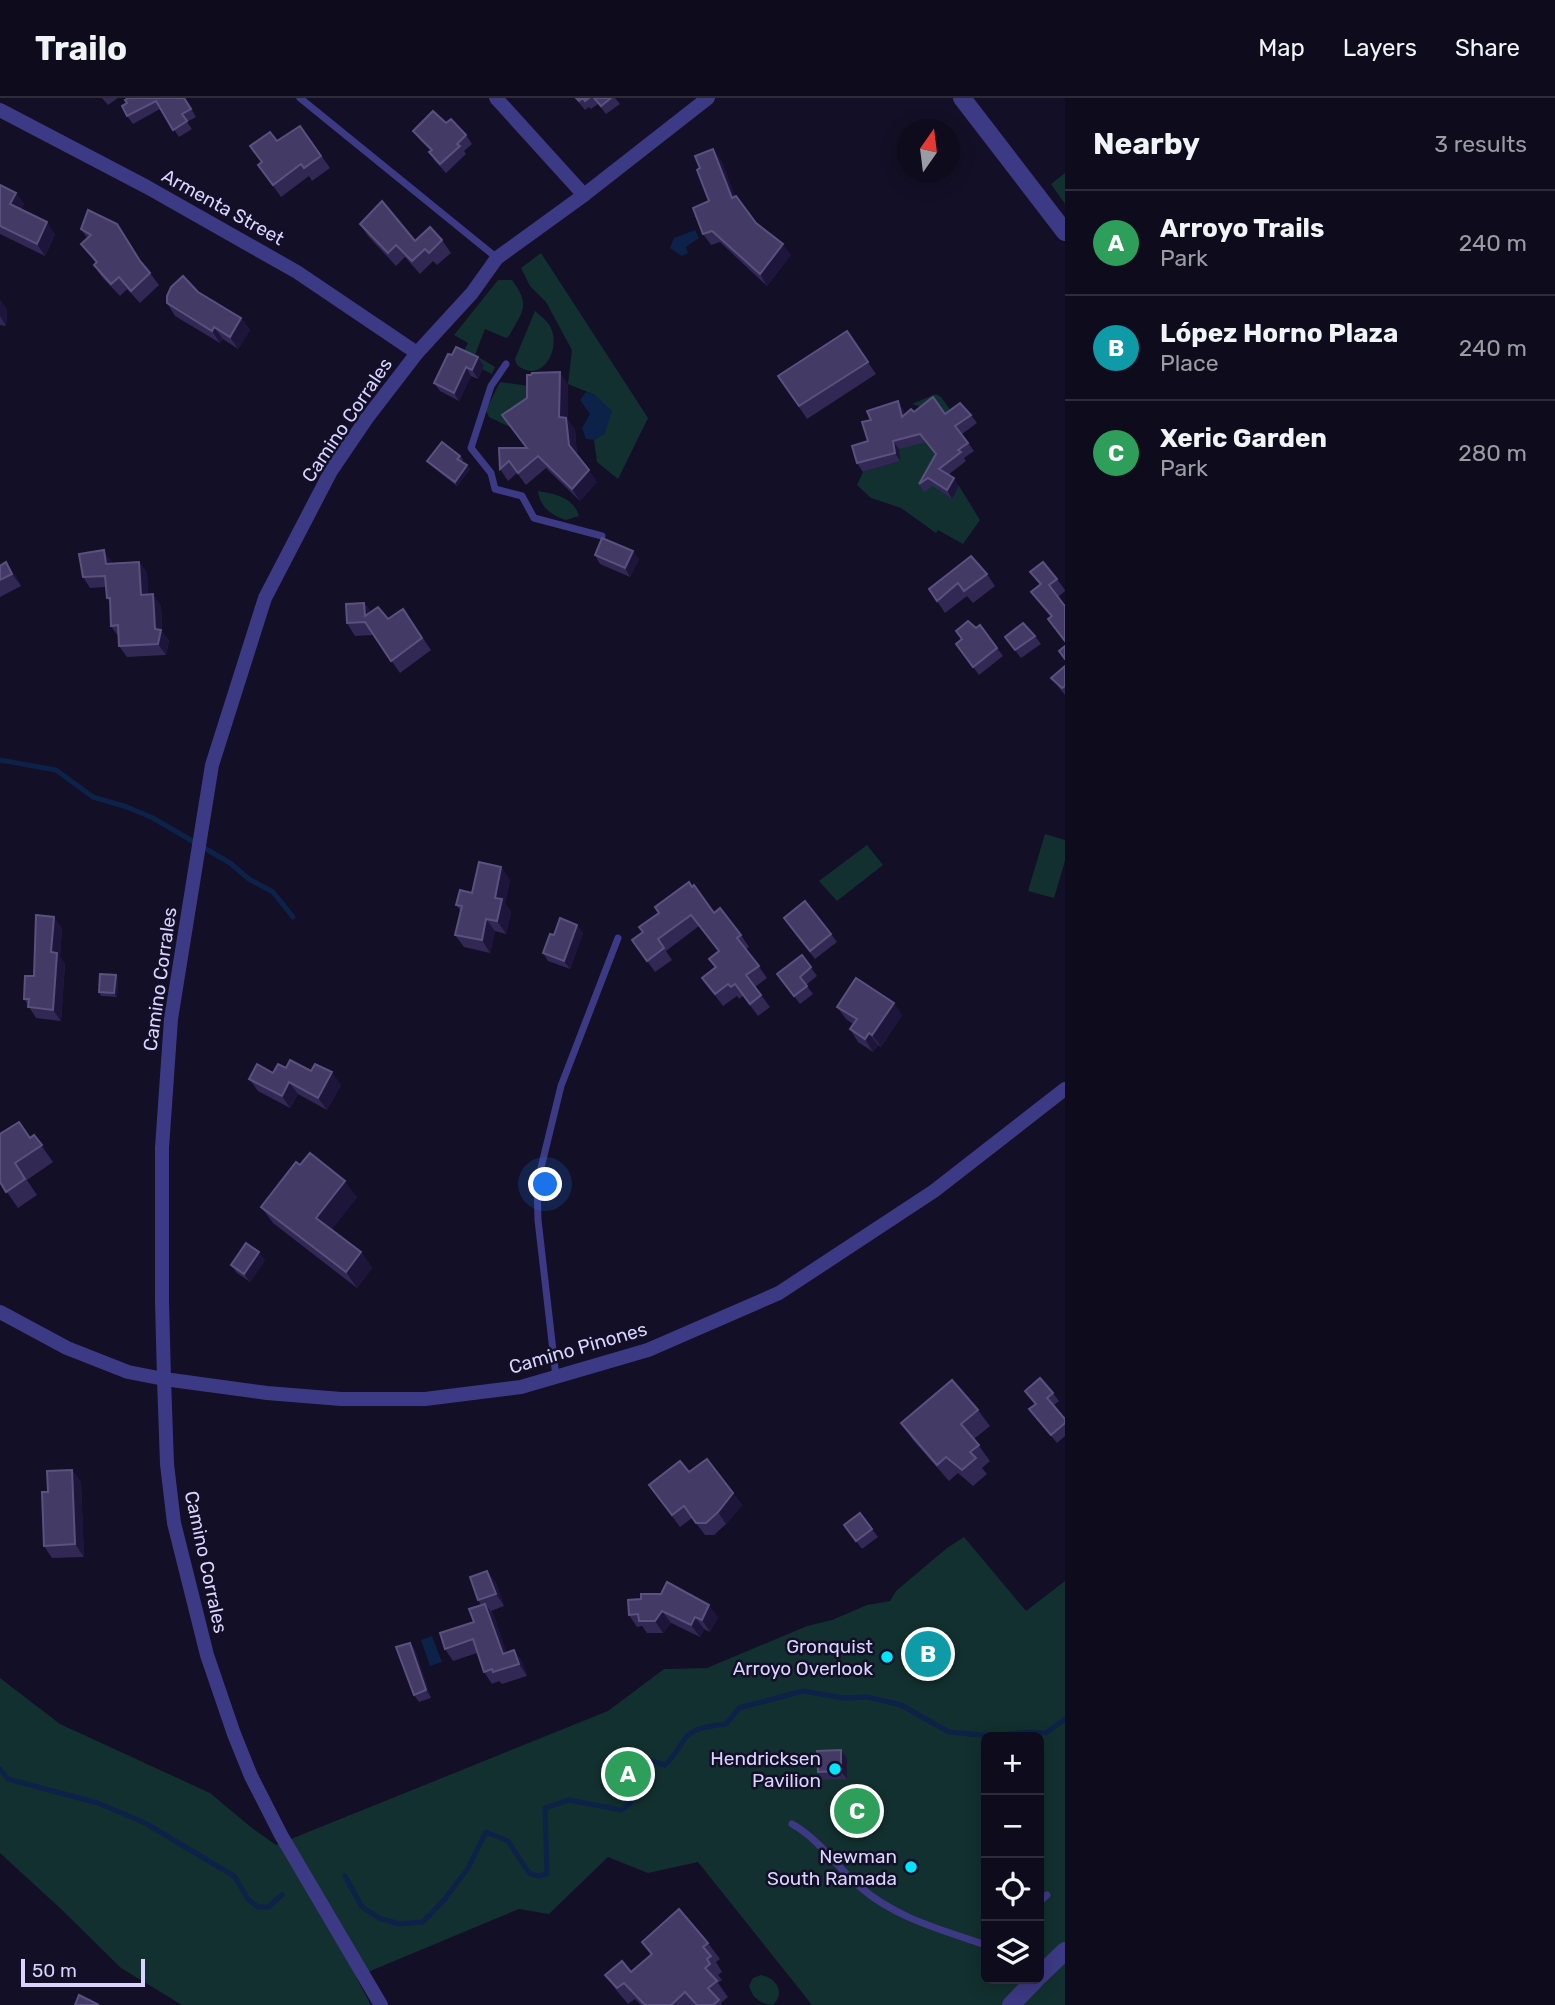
<!DOCTYPE html>
<html lang="en">
<head>
<meta charset="utf-8">
<style>
	:root { --surface:#0e0b1c; --page:#1c1929; --text:#f1f3f6; --muted:#9b9ba3; --line:#2e2b3b; --accent:#0f766e }
	body { margin:0; font-family:Rubik,sans-serif; background:var(--page); color:var(--text) }
	.controls { position:absolute; right:21px; bottom:21px; display:grid; overflow:hidden; border-radius:10px; box-shadow:0 4px 18px #0003 }
	.controls button { width:63px; height:63px; display:grid; place-items:center; padding:0; border:0; border-bottom:2px solid var(--line); background:var(--surface); color:var(--text); font:35px sans-serif }
	.compass { position:absolute; left:897px; top:21px; width:63px; height:63px; border-radius:50%; background:var(--surface); box-shadow:0 4px 18px #0003; rotate:14deg }
	.scale { position:absolute; left:21px; bottom:18px; width:124px; box-sizing:border-box; padding-left:7px; border:4px solid #d9d4ff; border-top:0; font-size:19px; line-height:24px; white-space:nowrap; color:#d9d4ff; -webkit-text-stroke:5px #130f26; paint-order:stroke }
	.you { position:absolute; left:546px; top:1087px; width:24px; height:24px; margin:-18px; border:5px solid #fff; border-radius:50%; background:#1a73e8; box-shadow:0 0 0 10px #1a73e833 }
	.badge { display:grid; place-items:center; width:46px; height:46px; border-radius:50%; background:var(--accent); color:#fff; font-size:23px; font-weight:700 }
	.pin { position:absolute; translate:-50% -50%; border:4px solid #fff; box-shadow:0 2px 7px #0006 }
	.list { margin:0; padding:0; list-style:none }
	h2 { display:flex; justify-content:space-between; align-items:center; height:91px; margin:0; padding:0 28px; font-size:30px }
	h2 small { font-size:23px; font-weight:400; color:var(--muted) }
	.list li { display:grid; grid-template-columns:46px 1fr auto; gap:21px; align-items:center; box-sizing:border-box; height:105px; padding:0 28px; border-top:2px solid var(--line) }
	.list b { display:block; font-size:26px; white-space:nowrap }
	.list p { margin:0; font-size:23px; white-space:nowrap; color:var(--muted) }
	.list em { font-size:23px; font-style:normal; color:var(--muted) }
	.icon { flex:none; width:38px; height:38px; fill:none; stroke:currentColor; stroke-width:2; stroke-linecap:round; stroke-linejoin:round }
	.map { position:relative; flex:none; width:1065px; height:1907px; overflow:hidden }
	header { display:flex; align-items:center; gap:42px; box-sizing:border-box; height:98px; padding:0 35px; background:var(--surface); border-bottom:2px solid var(--line) }
	header strong { font-size:33px }
	nav { display:flex; gap:38px; margin-inline-start:auto; font-size:24px }
	main { display:flex }
	aside { flex:1; background:var(--surface) }
	.map>svg:first-child { display:block }
	.green { fill:#12302f; fill-rule:evenodd }
	.water { fill:#0c2248 }
	.lines { fill:none; stroke-linecap:round; stroke-linejoin:round }
	.stream { stroke:#0c2248; stroke-width:5 }
	.service { stroke:#3d3a85; stroke-width:7 }
	.minor { stroke:#3d3a85; stroke-width:14 }
	.tertiary { stroke:#3d3a85; stroke-width:18 }
	.wall { fill:#312854 }
	.shaded-wall { fill:#1d163a }
	.building { fill:#433a66; stroke:#5a527e; stroke-width:2 }
	.poi-dot { fill:#00e5ff; stroke:#130f26; stroke-width:2.5 }
	.labels { text-anchor:middle; dominant-baseline:central; stroke-width:5; stroke-linejoin:round; paint-order:stroke }
	.street-label { font-size:19px; fill:#d9d4ff; stroke:#130f26 }
	.poi-label { font-size:19px; fill:#d9d4ff; stroke:#130f26; text-anchor:end }
</style>
</head>
<body>
<header>
<strong>Trailo</strong>
<nav><a>Map</a><a>Layers</a><a>Share</a></nav>
</header>
<main>
<div class="map">
<svg width="1065" height="1907" viewBox="0 0 1065 1907">
	<rect width="100%" height="100%" fill="#130f26"/>
	<g class="green">
		<polygon points="1065,75 1065,106 1051,86"/>
		<polygon points="541,155 648,320 618,381 597,364 594,342 605,335 595,297 568,286 572,252 546,204 530,188 521,170"/>
		<path d="M498 182H512C531 208 523 212 509 238L506 240 485 231 475 257 495 269 492 276 482 271 483 268 462 257 468 245 454 237Z"/>
		<path d="M535 213C538 216 544 220 547 224 565 244 544 289 517 267L515 261Z"/>
		<polygon points="500,284 536,289 510,329 489,319 486,312"/>
		<polygon points="936,296 941,299 956,320 912,306"/>
		<polygon points="919,335 942,364 930,386 959,388 980,422 963,446 938,432 936,435 901,410 871,400 857,387 863,374 900,363 899,351"/>
		<path d="M538 393C555 396 573 399 579 418L566 422C551 417 540 409 538 393Z"/>
		<polygon points="1045,736 1065,742 1065,763 1054,800 1028,793"/>
		<polygon points="867,747 883,767 837,803 819,783"/>
		<path d="M964 1439 1026 1513 1065 1483V1907H812L698 1764 648 1775 608 1759 549 1816 519 1811 356 1879 371 1907H182L121 1870 61 1811 0 1755V1580L60 1626 210 1695 252 1730 276 1747 608 1613 664 1571 707 1570 807 1528 832 1522 867 1507 890 1503 896 1493 947 1450ZM986 1639H1039V1881H986Z"/>
		<path d="M761 1877C776 1880 786 1894 773 1907 761 1906 753 1901 749 1888L753 1880Z"/>
	</g>
	<g class="water">
		<polygon points="695,132 699,140 686,149 688,155 682,158 670,150 674,140"/>
		<polygon points="586,294 595,297 612,313 605,335 594,342 586,341 582,330 590,316 580,302"/>
		<polygon points="432,1538 442,1564 430,1568 421,1542"/>
	</g>
	<g class="lines">
		<g class="stream">
			<polyline points="0,662 56,672 93,699 127,709 153,720 230,765 249,781 273,794 293,819"/>
			<polyline points="0,1671 8,1681 98,1705 145,1725 234,1778 248,1801 258,1809 268,1809 282,1797"/>
			<path d="M345 1778 362 1809 379 1820 399 1826 423 1824 444 1802 468 1770 486 1734 508 1743 529 1775 538 1778 547 1776 545 1710 569 1702 621 1712 630 1706 633 1691 632 1672 643 1661 665 1667C674 1659 677 1653 683 1643 692 1629 711 1628 726 1626L739 1610 803 1593 844 1600 867 1599 901 1607 949 1634 992 1638 1028 1634 1046 1635 1065 1621"/>
		</g>
		<g class="service">
			<polyline points="300,0 497,160"/>
			<polyline points="506,266 491,288 471,350 491,375 495,391 522,398 534,420 602,438"/>
			<polyline points="556,1279 538,1122 537,1086 561,988 618,840"/>
			<path d="M792 1726C819 1741 836 1768 859 1788 895 1820 942 1832 986 1847"/>
			<polyline points="1039,1804 1047,1797"/>
		</g>
		<g class="minor">
			<polyline points="496,0 584,97"/>
			<polyline points="0,12 147,89 297,174 417,255"/>
			<polyline points="0,1214 67,1250 128,1274 164,1281 267,1295 341,1301 425,1301 521,1289 648,1252 779,1195 934,1093 1065,991"/>
			<polyline points="381,1907 281,1737 251,1678 234,1636 207,1557 174,1425 167,1366 164,1281 162,1202 162,1050 171,921 212,667 265,500 331,373 367,320 417,255 472,195 497,160 584,97 708,0"/>
		</g>
		<g class="tertiary">
			<polyline points="962,0 1065,134"/>
			<polyline points="1039,1878 1065,1853"/>
			<polyline points="1011,1907 1036,1881"/>
		</g>
	</g>
	<g class="wall">
		<polygon points="102,0 118,0 108,7"/>
		<polygon points="128,0 185,0 196,19 187,24 192,31 179,39 160,11 133,26 127,18"/>
		<polygon points="575,0 615,0 620,6 606,16 598,6 591,11 589,9 585,12"/>
		<polygon points="446,25 466,37 472,46 464,53 466,56 446,75 435,63 429,54 431,53 419,41 413,33"/>
		<polygon points="300,28 330,70 312,83 309,78 281,99 258,67 262,64 277,43"/>
		<polygon points="721,62 735,99 756,125 791,157 767,188 720,144 711,147 703,136 709,103"/>
		<polygon points="0,87 16,95 24,106 21,111 55,136 45,158 0,136"/>
		<polygon points="360,126 415,143 442,142 451,155 437,167 433,163 420,176 405,159 396,168 368,138"/>
		<polygon points="81,131 125,138 142,166 150,175 159,187 140,205 127,191 120,198 102,179 94,167 96,165 81,146 87,140"/>
		<polygon points="198,194 241,220 250,232 238,251 223,241 220,245 175,218 167,205"/>
		<polygon points="0,202 7,212 6,228 0,227"/>
		<polygon points="847,233 876,276 807,321 778,278"/>
		<polygon points="452,257 478,259 484,268 478,281 471,278 459,303 440,293 434,285"/>
		<polygon points="568,286 568,322 575,332 577,357 597,384 580,403 546,370 526,387 517,375 508,383 500,371 499,350 526,350 502,317"/>
		<polygon points="903,311 905,317 914,314 971,317 977,325 962,336 974,353 964,360 966,363 948,377 959,388 952,401 933,388 924,394 919,386 936,356 926,344 899,351 900,363 863,374 857,365 868,343"/>
		<polygon points="460,358 463,362 462,364 470,371 457,388 430,367 427,363"/>
		<polygon points="595,457 639,461 630,479 600,466"/>
		<polygon points="112,464 112,465 139,464 147,475 148,497 161,508 162,534 169,543 166,557 127,559 119,548 118,538 111,528 110,504 107,500 106,489 90,490 83,479"/>
		<polygon points="0,467 15,477 21,488 0,499"/>
		<polygon points="1030,474 1057,481 1065,492 1065,493 1058,499 1064,507 1065,507 1065,544 1048,521 1051,519 1040,506 1031,494 1040,487"/>
		<polygon points="987,476 995,488 973,505 967,498 945,515 929,491"/>
		<polygon points="364,505 371,514 388,521 403,511 431,552 400,575 373,537 355,538 347,525"/>
		<polygon points="980,527 1003,558 979,577 956,546 962,542 956,533 976,530"/>
		<polygon points="1035,538 1041,546 1021,560 1005,539"/>
		<polygon points="1065,568 1065,597 1051,580"/>
		<polygon points="501,769 510,782 505,805 511,814 506,836 495,833 490,855 464,849 455,837 461,813 456,807 472,795"/>
		<polygon points="659,815 714,815 741,837 749,849 746,851 767,880 755,889 770,909 758,918 743,898 739,901 737,898 723,908 702,880 715,870 709,861 719,854 699,828 666,853 672,862 655,874 632,842 642,834"/>
		<polygon points="577,827 583,835 570,871 548,863 543,855 554,837"/>
		<polygon points="789,828 831,836 837,844 815,861"/>
		<polygon points="62,830 60,859 65,866 61,923 36,920 24,901 34,878"/>
		<polygon points="802,857 817,878 806,887 813,896 800,906 777,876"/>
		<polygon points="116,877 118,881 117,899 101,898 99,894"/>
		<polygon points="837,909 902,917 881,949 878,947 873,954 858,944 850,931 853,926 846,921"/>
		<polygon points="286,970 311,973 341,987 327,1012 298,996 290,1010 258,993 249,981 273,975"/>
		<polygon points="34,1037 53,1064 27,1082 37,1097 18,1110 0,1084 30,1040"/>
		<polygon points="300,1067 357,1099 331,1132 361,1154 372,1170 357,1190 273,1125 261,1109"/>
		<polygon points="265,1162 250,1184 237,1175 231,1167"/>
		<polygon points="1025,1293 1053,1295 1059,1303 1054,1307 1065,1321 1065,1338 1057,1345 1029,1311 1035,1306"/>
		<polygon points="978,1312 990,1328 974,1341 990,1363 982,1370 987,1376 973,1388 958,1375 949,1383 913,1342 901,1325"/>
		<polygon points="72,1372 81,1384 84,1459 52,1460 44,1448 48,1394"/>
		<polygon points="689,1374 733,1395 742,1407 726,1426 714,1437 705,1437 692,1420 680,1429 649,1387"/>
		<polygon points="860,1415 878,1439 862,1451 844,1427"/>
		<polygon points="487,1473 496,1485 504,1508 491,1513 494,1518 506,1554 514,1552 522,1564 527,1578 502,1586 499,1583 492,1586 484,1574 477,1555 453,1563 445,1551 474,1524 481,1507 478,1502"/>
		<polygon points="628,1502 718,1519 710,1534 704,1531 700,1539 671,1525 663,1535 647,1535 642,1528 637,1529 629,1517"/>
		<polygon points="410,1545 415,1552 431,1600 419,1604 414,1597"/>
		<polygon points="847,1660 847,1681 823,1682 818,1674"/>
		<polygon points="642,1844 708,1845 720,1861 716,1864 722,1874 718,1877 722,1882 718,1885 728,1899 721,1905 722,1907 641,1907 635,1901 628,1906 617,1893 605,1877 631,1874 651,1857"/>
	</g>
	<g class="shaded-wall">
		<polygon points="713,51 721,62 740,111 732,100"/>
		<polygon points="16,95 24,106 18,118 10,106"/>
		<polygon points="47,124 55,136 45,158 37,146"/>
		<polygon points="783,146 791,157 767,188 760,176"/>
		<polygon points="0,202 7,212 6,228 0,218"/>
		<polygon points="241,220 250,232 238,251 230,239"/>
		<polygon points="214,229 223,241 220,245 212,233"/>
		<polygon points="478,259 484,268 478,281 472,272"/>
		<polygon points="466,269 471,278 459,303 454,295"/>
		<polygon points="560,274 568,286 568,322 575,332 577,358 569,347 559,319"/>
		<polygon points="898,303 903,311 908,327 902,319"/>
		<polygon points="893,343 899,351 900,363 895,355"/>
		<polygon points="467,367 470,371 457,388 455,384"/>
		<polygon points="589,372 597,384 580,403 572,391"/>
		<polygon points="954,380 959,388 952,401 947,392"/>
		<polygon points="104,452 112,464 114,477 106,466"/>
		<polygon points="633,453 639,461 630,479 625,470"/>
		<polygon points="6,464 15,477 21,488 12,476"/>
		<polygon points="139,464 147,475 149,508 141,497"/>
		<polygon points="153,496 161,508 162,534 169,543 166,557 158,546 155,531"/>
		<polygon points="364,505 373,517 365,518"/>
		<polygon points="501,769 510,782 505,805 511,814 506,836 497,823 495,800"/>
		<polygon points="54,819 62,830 60,859 65,866 61,923 53,912 51,854"/>
		<polygon points="486,821 495,833 490,855 482,842"/>
		<polygon points="577,827 583,835 570,871 564,863"/>
		<polygon points="116,877 118,881 117,899 114,895"/>
		<polygon points="894,905 902,917 881,949 872,937"/>
		<polygon points="869,935 878,947 873,954 865,941"/>
		<polygon points="332,974 341,987 327,1012 318,1000"/>
		<polygon points="289,984 298,996 290,1010 282,998"/>
		<polygon points="345,1083 357,1099 328,1136 316,1120"/>
		<polygon points="259,1154 265,1162 250,1184 244,1176"/>
		<polygon points="361,1154 372,1170 357,1190 346,1174"/>
		<polygon points="72,1372 81,1384 84,1459 75,1446"/>
		<polygon points="733,1395 742,1407 726,1426 718,1414"/>
		<polygon points="487,1473 496,1485 504,1508 496,1496"/>
		<polygon points="485,1506 494,1518 511,1568 503,1556"/>
		<polygon points="709,1507 718,1519 710,1534 702,1522"/>
		<polygon points="662,1513 671,1525 663,1535 655,1523"/>
		<polygon points="695,1519 704,1531 700,1539 691,1527"/>
		<polygon points="410,1545 415,1552 431,1600 426,1592"/>
		<polygon points="514,1552 522,1564 527,1578 519,1566"/>
		<polygon points="841,1652 847,1660 847,1681 841,1673"/>
	</g>
	<g class="building">
		<polygon points="128,0 184,0 191,11 182,16 187,23 173,32 156,3 127,18 122,8 127,5 125,2"/>
		<polygon points="576,0 589,0 585,3 583,0 579,3"/>
		<polygon points="594,0 611,0 601,8"/>
		<polygon points="433,13 446,25 451,21 466,37 457,46 460,48 440,66 429,54 432,52 413,33"/>
		<polygon points="300,28 321,58 304,70 301,66 273,87 258,67 262,64 250,48 270,34 277,43"/>
		<polygon points="713,51 732,100 736,98 756,125 783,146 760,176 712,133 703,136 693,110 709,103 697,72 700,70 695,58"/>
		<polygon points="0,87 16,95 10,106 47,124 37,146 0,128"/>
		<polygon points="382,103 415,143 430,129 442,142 429,155 425,151 412,163 396,147 388,155 360,126"/>
		<polygon points="88,112 117,126 140,163 150,175 131,193 119,179 111,186 94,167 97,164 81,146 91,137 81,131"/>
		<polygon points="183,178 198,194 241,220 230,239 214,229 212,233 167,205 167,198 171,189"/>
		<polygon points="847,233 868,264 799,308 778,278"/>
		<polygon points="456,249 478,259 472,272 466,269 454,295 434,285 448,256 452,257"/>
		<polygon points="560,274 559,319 566,320 569,347 589,372 572,391 538,358 518,375 509,363 500,371 499,350 527,350 502,317 527,300 527,277 531,277 532,275"/>
		<polygon points="933,299 945,316 960,305 971,317 955,328 968,345 958,352 961,354 939,371 954,380 947,392 928,380 919,386 936,356 920,336 893,343 895,355 857,365 852,348 868,343 862,324 871,322 867,313 898,303 902,319 911,311 914,314"/>
		<polygon points="442,344 460,358 457,361 467,367 455,384 427,363"/>
		<polygon points="602,440 633,453 625,470 595,457"/>
		<polygon points="104,452 106,466 139,464 141,497 153,496 155,531 161,532 158,546 119,548 118,527 111,528 110,500 107,500 105,478 83,479 79,456"/>
		<polygon points="971,458 987,476 964,493 958,485 937,503 929,491"/>
		<polygon points="6,464 12,476 0,482 0,468"/>
		<polygon points="1043,464 1057,481 1049,487 1064,507 1065,507 1065,543 1048,521 1052,518 1031,494 1041,486 1030,474"/>
		<polygon points="364,505 365,518 378,509 388,521 403,511 422,540 391,563 365,524 347,525 346,506"/>
		<polygon points="968,523 976,530 980,527 997,550 973,569 956,546 962,541 956,533"/>
		<polygon points="1023,525 1035,538 1015,552 1005,539"/>
		<polygon points="1065,548 1065,561 1059,553"/>
		<polygon points="1065,568 1065,588 1062,590 1051,580"/>
		<polygon points="479,764 501,769 495,800 502,801 497,823 486,821 482,842 455,837 462,808 456,807 460,792 472,795"/>
		<polygon points="689,784 692,789 694,787 714,815 720,810 741,837 737,840 759,868 746,877 761,897 750,906 735,886 731,889 728,886 715,896 702,880 716,869 709,861 719,853 691,817 658,841 664,850 647,863 632,842 643,834 639,829 659,815 655,809"/>
		<polygon points="805,803 831,836 810,853 784,820"/>
		<polygon points="36,817 54,819 51,854 57,855 53,912 28,909 29,901 24,901 25,878 34,878"/>
		<polygon points="560,820 577,827 564,863 543,855 550,836 554,837"/>
		<polygon points="802,857 811,869 800,879 807,888 794,898 777,876"/>
		<polygon points="100,876 116,877 114,895 99,894"/>
		<polygon points="856,880 894,905 872,937 869,935 865,941 850,931 857,921 837,909"/>
		<polygon points="290,962 311,973 315,966 332,974 318,1000 289,984 282,998 249,981 257,966 273,975 278,966 286,970"/>
		<polygon points="19,1024 30,1040 34,1037 42,1047 15,1065 25,1081 6,1094 0,1084 0,1036"/>
		<polygon points="310,1055 345,1083 316,1120 361,1154 346,1174 261,1109 296,1064 300,1067"/>
		<polygon points="246,1145 259,1154 244,1176 231,1167"/>
		<polygon points="1040,1280 1053,1295 1047,1300 1065,1321 1065,1325 1051,1337 1029,1311 1036,1306 1025,1293"/>
		<polygon points="952,1282 978,1312 961,1326 979,1347 970,1354 976,1360 962,1372 946,1359 937,1367 901,1325"/>
		<polygon points="707,1361 733,1395 718,1414 706,1425 696,1425 684,1408 672,1417 649,1387 680,1363 689,1374"/>
		<polygon points="72,1372 75,1446 44,1448 42,1394 48,1394 47,1373"/>
		<polygon points="860,1415 872,1431 856,1443 844,1427"/>
		<polygon points="487,1473 496,1496 478,1502 470,1479"/>
		<polygon points="667,1484 709,1507 702,1522 695,1519 691,1527 662,1513 655,1523 639,1523 638,1516 629,1517 628,1502 641,1501 641,1496 661,1496"/>
		<polygon points="485,1506 503,1556 514,1552 519,1566 493,1574 492,1571 484,1574 473,1541 445,1551 440,1535 474,1524 469,1511"/>
		<polygon points="410,1545 426,1592 414,1597 396,1549"/>
		<polygon points="841,1652 841,1673 818,1674 817,1653"/>
		<polygon points="679,1811 708,1845 703,1849 711,1858 707,1861 710,1866 705,1870 717,1883 708,1890 719,1902 713,1907 697,1907 685,1894 671,1907 645,1907 624,1885 617,1890 605,1877 622,1863 631,1874 652,1856 642,1844"/>
		<polygon points="79,1897 99,1907 75,1907"/>
	</g>
	<g class="poi-dot">
		<circle cx="887" cy="1559" r="7"/>
		<circle cx="835" cy="1671" r="7"/>
		<circle cx="911" cy="1769" r="7"/>
	</g>
	<g class="labels">
		<g class="street-label">
			<text transform="translate(223 109) rotate(29)">Armenta Street</text>
			<text transform="translate(347 322) rotate(-56)">Camino Corrales</text>
			<text transform="translate(160 881) rotate(-82)">Camino Corrales</text>
			<text transform="translate(578 1250) rotate(-16)">Camino Pinones</text>
			<text transform="translate(206 1464) rotate(78)">Camino Corrales</text>
		</g>
		<g class="poi-label">
			<text x="873" y="1548">Gronquist<tspan x="873" dy="22">Arroyo Overlook</tspan></text>
			<text x="821" y="1660">Hendricksen<tspan x="821" dy="22">Pavilion</tspan></text>
			<text x="897" y="1758">Newman<tspan x="897" dy="22">South Ramada</tspan></text>
		</g>
	</g>
</svg>
<div class="controls">
<button>+</button>
<button>−</button>
<button><svg class="icon" aria-label="locate" viewBox="0 0 24 24"><circle cx="12" cy="12" r="6"/><path d="M12 2v4M12 18v4M2 12h4M18 12h4"/></svg></button>
<button><svg class="icon" aria-label="layers" viewBox="0 0 24 24"><path d="M12 4l9 5-9 5-9-5zM3 14l9 5 9-5"/></svg></button>
</div>
<svg class="compass" viewBox="-18 -18 36 36"><path d="M0-13l5 13h-10z" fill="#e53935"/><path d="M0 13l5-13h-10z" fill="#9b9ba3"/></svg>
<div class="scale">50 m</div>
<div class="you"></div>
<div class="pin badge" style="left:628px;top:1676px;background:#2e9e5b">A</div>
<div class="pin badge" style="left:928px;top:1556px;background:#0f9aa8">B</div>
<div class="pin badge" style="left:857px;top:1713px;background:#2e9e5b">C</div>
</div>
<aside>
<h2>Nearby<small>3 results</small></h2>
<ul class="list">
<li><span class="badge" style="background:#2e9e5b">A</span><div><b>Arroyo Trails</b><p>Park</p></div><em>240 m</em></li>
<li><span class="badge" style="background:#0f9aa8">B</span><div><b>López Horno Plaza</b><p>Place</p></div><em>240 m</em></li>
<li><span class="badge" style="background:#2e9e5b">C</span><div><b>Xeric Garden</b><p>Park</p></div><em>280 m</em></li>
</ul>
</aside>
</main>
</body>
</html>
